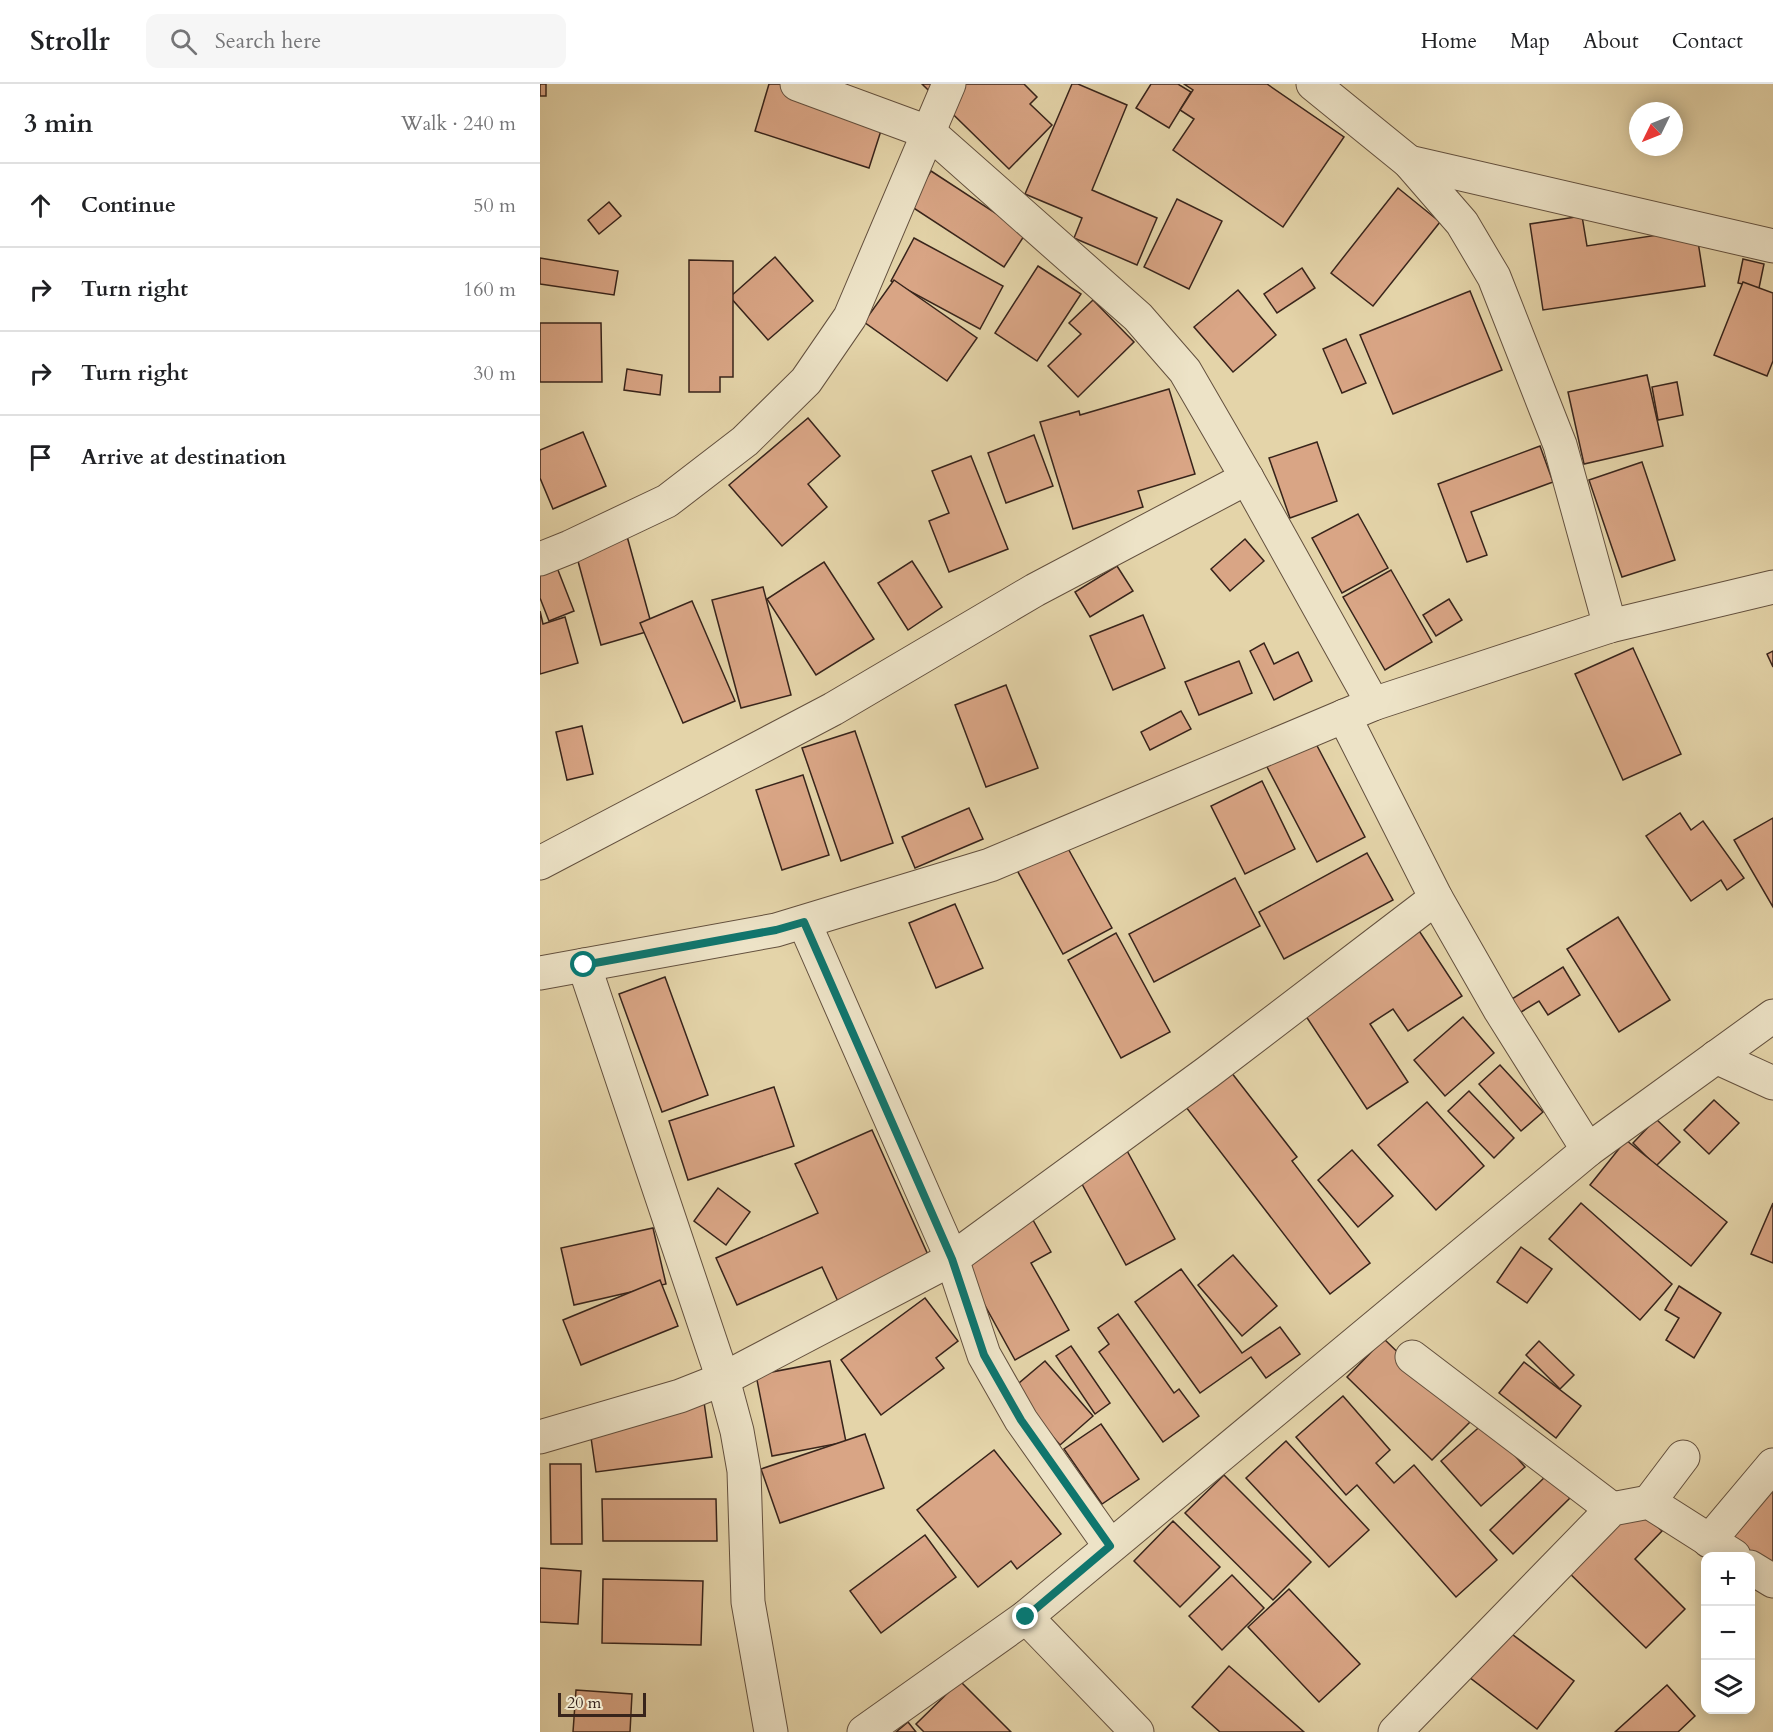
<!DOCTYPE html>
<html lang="en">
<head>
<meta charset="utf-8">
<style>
	:root { --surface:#fff; --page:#f6f6f6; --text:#202124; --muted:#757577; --line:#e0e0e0 }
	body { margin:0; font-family:Cardo,serif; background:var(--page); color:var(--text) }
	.controls { position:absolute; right:18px; bottom:18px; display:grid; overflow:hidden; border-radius:12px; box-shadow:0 3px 15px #0003 }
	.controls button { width:54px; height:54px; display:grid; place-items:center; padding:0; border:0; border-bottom:2px solid var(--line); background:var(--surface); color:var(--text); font:30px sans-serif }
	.compass { position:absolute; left:1089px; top:18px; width:54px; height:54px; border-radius:50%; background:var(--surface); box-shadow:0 3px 15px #0003; rotate:227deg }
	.scale { position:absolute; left:18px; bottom:15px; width:88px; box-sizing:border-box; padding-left:6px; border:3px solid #38241b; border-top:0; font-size:16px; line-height:21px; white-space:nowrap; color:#38241b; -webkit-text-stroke:4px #ede3c7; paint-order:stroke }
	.stop { position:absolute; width:18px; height:18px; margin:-14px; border:4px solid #0f766e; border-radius:50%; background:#fff }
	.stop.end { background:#0f766e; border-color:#fff; box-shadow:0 2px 6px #0008 }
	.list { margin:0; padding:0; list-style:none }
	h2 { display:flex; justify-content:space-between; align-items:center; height:78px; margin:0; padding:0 24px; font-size:26px }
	h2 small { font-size:20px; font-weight:400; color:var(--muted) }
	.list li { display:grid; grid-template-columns:39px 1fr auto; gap:18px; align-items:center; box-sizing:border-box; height:84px; padding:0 24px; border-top:2px solid var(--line) }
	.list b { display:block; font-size:22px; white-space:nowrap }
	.list em { font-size:20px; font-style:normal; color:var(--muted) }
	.icon { flex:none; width:33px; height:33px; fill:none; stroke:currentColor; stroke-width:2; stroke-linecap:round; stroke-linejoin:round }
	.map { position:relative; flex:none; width:1233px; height:1648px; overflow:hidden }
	header { display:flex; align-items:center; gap:36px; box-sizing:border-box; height:84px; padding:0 30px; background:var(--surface); border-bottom:2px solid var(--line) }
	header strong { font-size:28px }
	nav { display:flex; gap:33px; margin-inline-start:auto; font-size:21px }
	.search { width:420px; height:54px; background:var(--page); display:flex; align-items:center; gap:15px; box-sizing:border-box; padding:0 21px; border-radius:12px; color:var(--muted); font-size:22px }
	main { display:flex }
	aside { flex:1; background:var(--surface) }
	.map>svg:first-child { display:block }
	.building { fill:#d9a585; stroke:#38241b; stroke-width:1.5 }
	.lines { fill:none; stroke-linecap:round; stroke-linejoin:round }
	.minor-casing { stroke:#63503e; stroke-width:35 }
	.minor { stroke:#ede3c7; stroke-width:33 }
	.route { stroke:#0f766e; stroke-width:8 }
</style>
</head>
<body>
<header>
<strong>Strollr</strong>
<div class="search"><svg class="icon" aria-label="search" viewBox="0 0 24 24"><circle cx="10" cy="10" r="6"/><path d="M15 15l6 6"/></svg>Search here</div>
<nav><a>Home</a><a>Map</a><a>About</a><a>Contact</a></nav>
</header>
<main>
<aside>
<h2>3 min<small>Walk · 240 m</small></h2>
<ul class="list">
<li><svg class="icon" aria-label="ahead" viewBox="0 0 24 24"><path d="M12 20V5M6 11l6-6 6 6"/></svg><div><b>Continue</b></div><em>50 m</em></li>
<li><svg class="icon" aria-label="right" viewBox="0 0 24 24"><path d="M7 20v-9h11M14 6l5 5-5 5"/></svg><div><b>Turn right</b></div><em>160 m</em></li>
<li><svg class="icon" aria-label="right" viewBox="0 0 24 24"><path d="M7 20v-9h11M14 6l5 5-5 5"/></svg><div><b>Turn right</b></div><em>30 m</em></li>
<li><svg class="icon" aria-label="arrive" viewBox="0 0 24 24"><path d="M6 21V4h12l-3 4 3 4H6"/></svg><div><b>Arrive at destination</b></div></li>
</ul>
</aside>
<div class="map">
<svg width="1233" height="1648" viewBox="0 0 1233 1648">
	<rect width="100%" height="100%" fill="#e4d4a9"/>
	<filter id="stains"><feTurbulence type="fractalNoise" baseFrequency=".00333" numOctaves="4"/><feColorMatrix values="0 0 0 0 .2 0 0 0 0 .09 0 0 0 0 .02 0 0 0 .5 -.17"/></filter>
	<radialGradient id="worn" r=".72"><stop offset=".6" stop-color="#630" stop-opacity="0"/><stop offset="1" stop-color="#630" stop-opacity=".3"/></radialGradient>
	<g class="building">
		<rect x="0" y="0" width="6" height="12"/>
		<polygon points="229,0 263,0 347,28 329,84 215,47"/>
		<polygon points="382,0 484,0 497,13 490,20 512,41 469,85"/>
		<polygon points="532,0 538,0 587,21 552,106 617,134 597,181 534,154 542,134 485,110"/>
		<polygon points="611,0 638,0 651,8 629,44 596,24"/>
		<polygon points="644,0 727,0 804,53 743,143 633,66 654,35 640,26 653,6"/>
		<polygon points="391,87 486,149 464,183 369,121"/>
		<polygon points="858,104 900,138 833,222 791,189"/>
		<polygon points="637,115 682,137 649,205 604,183"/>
		<polygon points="69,118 81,132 59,150 48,136"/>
		<polygon points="1042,132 1047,162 1156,145 1165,202 1003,226 990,140"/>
		<polygon points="374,154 463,202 440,245 351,197"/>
		<polygon points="235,173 273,217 228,256 190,213"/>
		<polygon points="0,174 78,187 74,211 0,200"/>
		<polygon points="1203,175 1224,180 1219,204 1198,199"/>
		<polygon points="149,176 193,177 193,293 180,293 180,308 149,308"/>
		<polygon points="498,182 541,210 497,277 455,249"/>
		<polygon points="762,184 775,204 737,229 724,210"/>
		<polygon points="354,196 437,254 407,297 324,238"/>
		<polygon points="1203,198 1233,209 1233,277 1227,292 1174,271"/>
		<polygon points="698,206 736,251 693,288 654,243"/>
		<polygon points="930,207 962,286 853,330 820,251"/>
		<polygon points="553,216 594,258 538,313 508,282 541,250 529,239"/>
		<polygon points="0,239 61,239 62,298 0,298"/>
		<polygon points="806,255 826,299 802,309 783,265"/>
		<polygon points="87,285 122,291 120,311 84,306"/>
		<polygon points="1107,291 1123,362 1044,380 1028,308"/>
		<polygon points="1137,298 1143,331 1118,336 1112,303"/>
		<polygon points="629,305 655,390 598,407 603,423 533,445 500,338 539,327 540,331"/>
		<polygon points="268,334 300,372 268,400 287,423 242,462 189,401"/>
		<polygon points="43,348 66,402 13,425 0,394 0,366"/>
		<polygon points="494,351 513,402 466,419 448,369"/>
		<polygon points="777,358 797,417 750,434 729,374"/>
		<polygon points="1000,362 1013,398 931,428 947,471 927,478 898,400"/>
		<polygon points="431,372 468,465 409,488 389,437 409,429 392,387"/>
		<polygon points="1102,378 1135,476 1082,493 1049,396"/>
		<polygon points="818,430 848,484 802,509 772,454"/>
		<polygon points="85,445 113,546 61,561 33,459"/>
		<polygon points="705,455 724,477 690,507 671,485"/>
		<polygon points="372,477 402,523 368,546 338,499"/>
		<polygon points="284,478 334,555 276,591 227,515"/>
		<polygon points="16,481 34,527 9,537 0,514 0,487"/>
		<polygon points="577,482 593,507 550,533 535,508"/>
		<polygon points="851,486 892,558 845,586 803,513"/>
		<polygon points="223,503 251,611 201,624 172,516"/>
		<polygon points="909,515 922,536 896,552 883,531"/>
		<polygon points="152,517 195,617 143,639 100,539"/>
		<polygon points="0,527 3,540 25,533 38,579 0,590"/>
		<polygon points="603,531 625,584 573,606 550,552"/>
		<polygon points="724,559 734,580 758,568 772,597 734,616 710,567"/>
		<polygon points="1093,564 1141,670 1083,696 1035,590"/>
		<polygon points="1233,567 1233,583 1227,570"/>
		<polygon points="699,577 712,609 659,631 645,598"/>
		<polygon points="466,601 498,684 446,703 415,621"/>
		<polygon points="641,627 651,645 610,666 601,648"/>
		<polygon points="42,642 53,690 27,696 16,648"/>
		<polygon points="315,647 353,759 301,777 262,664"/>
		<polygon points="774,656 825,753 777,778 726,681"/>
		<polygon points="263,691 289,771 242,786 216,706"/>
		<polygon points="722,697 755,765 705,790 671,722"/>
		<polygon points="429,724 443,755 375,784 362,753"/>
		<polygon points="1140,729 1151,746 1163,737 1204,794 1187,806 1181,796 1151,817 1106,752"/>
		<polygon points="1233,734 1233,823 1194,756"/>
		<polygon points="515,741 572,844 523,870 467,768"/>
		<polygon points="827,769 853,816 744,875 719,828"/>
		<polygon points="695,794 720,842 614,898 589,850"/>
		<polygon points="415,820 443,884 396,904 369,839"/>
		<polygon points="870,833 922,912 868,947 853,925 830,940 868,998 827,1025 756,917"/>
		<polygon points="1078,833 1130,916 1079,948 1027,865"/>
		<polygon points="576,849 630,948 581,974 528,876"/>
		<polygon points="1023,883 1040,911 1008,931 999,917 973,933 964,920"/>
		<polygon points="125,893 168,1011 122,1028 79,910"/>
		<polygon points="923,933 954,969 905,1012 874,976"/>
		<polygon points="684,979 757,1073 752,1077 830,1179 790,1210 639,1014"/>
		<polygon points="960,981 1003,1028 981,1047 939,1000"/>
		<polygon points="234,1003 254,1062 148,1096 129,1037"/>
		<polygon points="929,1007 974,1054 954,1074 908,1027"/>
		<polygon points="1174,1016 1199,1039 1169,1070 1144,1046"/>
		<polygon points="887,1018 944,1082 896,1126 838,1061"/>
		<polygon points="1116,1035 1140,1058 1116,1082 1093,1059"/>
		<polygon points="332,1046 393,1182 301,1224 282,1183 197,1221 176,1174 278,1129 255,1080"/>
		<polygon points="579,1052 635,1155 586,1181 530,1078"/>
		<polygon points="1086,1056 1187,1138 1151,1182 1050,1101"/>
		<polygon points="812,1066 853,1112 818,1143 778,1096"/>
		<polygon points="178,1104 210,1128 186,1161 154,1137"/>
		<polygon points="1041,1119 1132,1200 1100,1236 1009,1155"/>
		<polygon points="1233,1119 1233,1179 1211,1170"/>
		<polygon points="489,1129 511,1168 491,1179 529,1246 475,1276 416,1169"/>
		<polygon points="113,1144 126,1200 34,1221 21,1164"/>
		<polygon points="981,1163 1012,1185 987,1219 957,1198"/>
		<polygon points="693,1171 737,1222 702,1252 658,1201"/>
		<polygon points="641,1185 702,1269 740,1243 760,1270 726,1294 711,1273 660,1309 595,1218"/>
		<polygon points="120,1196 138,1242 41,1281 23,1236"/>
		<polygon points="1139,1202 1181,1229 1154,1274 1126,1256 1139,1234 1125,1226"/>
		<polygon points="385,1214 418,1257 396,1274 404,1284 341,1331 301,1276"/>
		<polygon points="578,1230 634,1309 639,1305 659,1332 623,1358 559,1268 569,1260 558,1244"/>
		<polygon points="844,1255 930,1338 892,1376 807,1293"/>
		<polygon points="999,1257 1034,1291 1020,1305 986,1271"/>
		<polygon points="531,1262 570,1319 555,1330 516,1272"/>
		<polygon points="290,1277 306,1358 232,1372 216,1291"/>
		<polygon points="505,1277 553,1332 520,1361 472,1305"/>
		<polygon points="984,1278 1041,1322 1016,1354 959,1309"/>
		<polygon points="803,1312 850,1366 836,1379 854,1399 874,1381 957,1476 916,1513 817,1401 806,1411 756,1353"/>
		<polygon points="164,1318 172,1373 56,1388 48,1333"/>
		<polygon points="945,1338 985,1383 941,1422 901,1377"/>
		<polygon points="561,1340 599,1395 562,1420 524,1365"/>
		<polygon points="325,1350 344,1404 240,1439 221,1385"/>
		<polygon points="746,1357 829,1446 789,1483 706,1394"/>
		<polygon points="454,1366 521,1450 477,1485 471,1477 438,1503 377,1426"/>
		<polygon points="10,1380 41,1380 42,1460 11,1460"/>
		<polygon points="684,1391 771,1478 733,1516 645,1429"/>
		<polygon points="1007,1391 1030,1414 973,1470 950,1446"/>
		<polygon points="1220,1398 1233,1409 1233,1489 1180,1443"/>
		<polygon points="1087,1412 1122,1447 1095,1475 1145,1525 1106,1564 1020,1480"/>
		<polygon points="62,1415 176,1415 177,1457 63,1457"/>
		<polygon points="633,1437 680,1483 640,1523 594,1477"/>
		<polygon points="385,1451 416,1493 341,1549 310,1507"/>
		<polygon points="0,1484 41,1487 38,1540 0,1538"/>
		<polygon points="692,1491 724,1524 682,1566 649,1532"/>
		<polygon points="63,1495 163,1497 161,1561 62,1559"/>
		<polygon points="749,1505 820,1580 779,1618 708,1543"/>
		<polygon points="948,1532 1034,1597 997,1645 912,1580"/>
		<polygon points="689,1582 764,1648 680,1648 652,1623"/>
		<polygon points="420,1597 471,1648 384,1648 376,1640"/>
		<polygon points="1127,1601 1155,1632 1138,1648 1075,1648"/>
		<polygon points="36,1606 92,1610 90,1648 33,1648"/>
		<polygon points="368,1638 376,1648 356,1648"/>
	</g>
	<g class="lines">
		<g class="minor-casing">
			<g id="minor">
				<polyline points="257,0 390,49 598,233 645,287 707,394 833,620"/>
				<polyline points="773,0 869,78 922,139 954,193 1020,361 1070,542"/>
				<polyline points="869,78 1233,162"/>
				<polyline points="0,475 30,463 127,417 205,357 266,297 310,233 409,0"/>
				<polyline points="804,632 896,814 960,926 1048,1066"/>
				<polyline points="0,779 293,625 495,506 707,394"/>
				<polyline points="264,838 412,1175 444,1271 481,1336 570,1462"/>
				<polyline points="44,881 183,1295 197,1347 204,1387 208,1518 231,1648"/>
				<polyline points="0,889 236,846 450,781 833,620 1070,542 1233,503"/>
				<polyline points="1176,973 1233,999"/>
				<polyline points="872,1273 1072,1425"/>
				<polyline points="0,1353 140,1312 183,1295 412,1175 668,988 896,814"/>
				<polyline points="1109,1418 1143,1373"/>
				<polyline points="1169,1457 1233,1381"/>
				<polyline points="1210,1483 1233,1497"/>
				<polyline points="486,1533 597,1648"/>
				<polyline points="324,1648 486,1533 1048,1066 1233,932"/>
				<polyline points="855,1648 1072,1425 1109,1418 1194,1472"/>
			</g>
		</g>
		<use href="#minor" class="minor"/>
	</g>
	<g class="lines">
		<polyline class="route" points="44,881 236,846 264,838 412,1175 444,1271 481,1336 570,1462 486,1533"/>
	</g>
	<rect width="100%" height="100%" filter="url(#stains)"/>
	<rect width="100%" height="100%" fill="url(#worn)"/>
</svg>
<div class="controls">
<button>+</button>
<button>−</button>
<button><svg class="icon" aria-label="layers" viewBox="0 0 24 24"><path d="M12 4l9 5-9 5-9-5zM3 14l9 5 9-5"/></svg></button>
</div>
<svg class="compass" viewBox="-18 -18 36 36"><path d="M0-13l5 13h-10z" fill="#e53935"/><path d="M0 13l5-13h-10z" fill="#757577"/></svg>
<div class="scale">20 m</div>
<div class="stop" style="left:44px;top:881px"></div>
<div class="stop end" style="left:486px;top:1533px"></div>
</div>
</main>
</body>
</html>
